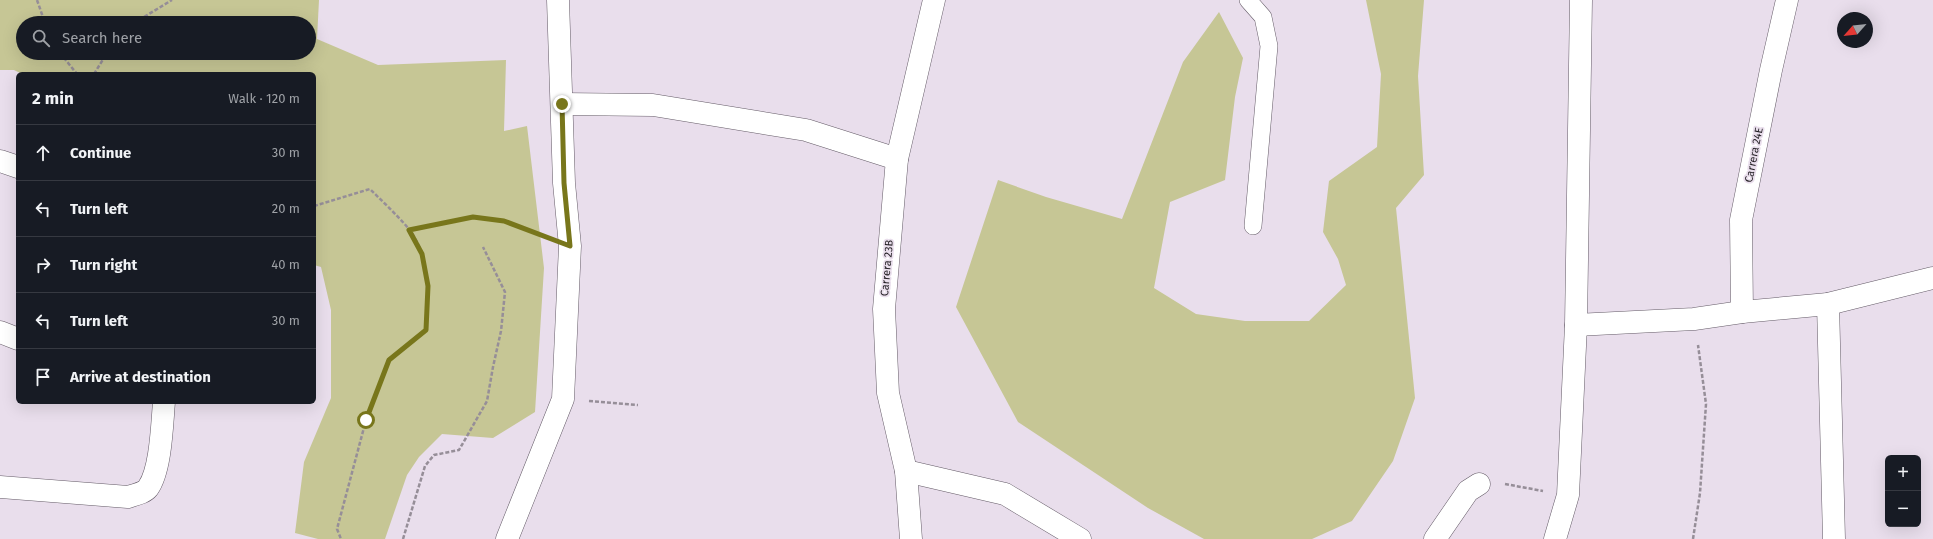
<!DOCTYPE html>
<html lang="en">
<head>
<meta charset="utf-8">
<style>
	:root { --surface:#171b24; --page:#242831; --text:#f1f3f6; --muted:#9ea1a6; --line:#363941 }
	body { margin:0; font-family:"Fira Sans",sans-serif; background:var(--page); color:var(--text) }
	.controls { position:absolute; right:12px; bottom:12px; display:grid; overflow:hidden; border-radius:6px; box-shadow:0 4px 16px #0002 }
	.controls button { width:36px; height:36px; display:grid; place-items:center; padding:0; border:0; border-bottom:1px solid var(--line); background:var(--surface); color:var(--text); font:20px sans-serif }
	.compass { position:absolute; left:1837px; top:12px; width:36px; height:36px; border-radius:50%; background:var(--surface); box-shadow:0 4px 16px #0002; rotate:243deg }
	.stop { position:absolute; width:12px; height:12px; margin:-9px; border:3px solid #78761b; border-radius:50%; background:#fff }
	.stop.end { background:#78761b; border-color:#fff; box-shadow:0 1px 4px #0008 }
	.list { margin:0; padding:0; list-style:none }
	h2 { display:flex; justify-content:space-between; align-items:center; height:52px; margin:0; padding:0 16px; font-size:17px }
	h2 small { font-size:13px; font-weight:400; color:var(--muted) }
	.list li { display:grid; grid-template-columns:26px 1fr auto; gap:12px; align-items:center; box-sizing:border-box; height:56px; padding:0 16px; border-top:1px solid var(--line) }
	.list b { display:block; font-size:15px; white-space:nowrap }
	.list em { font-size:13px; font-style:normal; color:var(--muted) }
	.icon { flex:none; width:22px; height:22px; fill:none; stroke:currentColor; stroke-width:2; stroke-linecap:round; stroke-linejoin:round }
	.map { position:relative; flex:none; width:1933px; height:539px; overflow:hidden }
	.search { position:absolute; background:var(--surface); box-shadow:0 4px 16px #0002; left:16px; top:16px; width:300px; height:44px; display:flex; align-items:center; gap:10px; box-sizing:border-box; padding:0 14px; border-radius:22px; color:var(--muted); font-size:15px }
	.panel { position:absolute; background:var(--surface); box-shadow:0 4px 16px #0002; left:16px; top:72px; width:300px; height:332px; border-radius:6px }
	.map>svg:first-child { display:block }
	.green { fill:#c6c695; fill-rule:evenodd }
	.lines { fill:none; stroke-linecap:round; stroke-linejoin:round }
	.lane-casing { stroke:#645b67; stroke-width:18 }
	.street-casing { stroke:#645b67; stroke-width:23 }
	.path { stroke:#968e98; stroke-width:2.5; stroke-dasharray:4 2; stroke-linecap:butt }
	.lane { stroke:#fff; stroke-width:17 }
	.street { stroke:#fff; stroke-width:22 }
	.route { stroke:#78761b; stroke-width:5 }
	.labels { text-anchor:middle; dominant-baseline:central; stroke-width:3.5; stroke-linejoin:round; paint-order:stroke }
	.street-label { font-size:11px; fill:#211d22; stroke:#e9deec }
</style>
</head>
<body>
<div class="map">
<svg width="1933" height="539" viewBox="0 0 1933 539">
	<rect width="100%" height="100%" fill="#e9deec"/>
	<g class="green">
		<path d="M0 0H319L317 39 378 65 506 60 504 131 527 126 544 268 535 412 493 438 442 434 419 457 407 475 385 539H318L295 533 304 462 331 398V310L321 267 314 265V74H22L14 70H0ZM23 23H309V53H23Z"/>
		<polygon points="1366,0 1424,0 1418,76 1424,175 1396,208 1415,398 1393,461 1352,521 1312,539 1204,539 1148,508 1018,422 956,307 998,180 1046,197 1122,219 1183,62 1219,12 1243,58 1235,97 1225,180 1170,202 1154,288 1196,314 1245,321 1309,321 1346,285 1338,259 1323,232 1329,181 1377,147 1381,74"/>
	</g>
	<g class="lines">
		<g class="lane-casing">
			<polyline id="lane" points="1248,0 1263,17 1269,46 1253,226"/>
		</g>
		<g class="street-casing">
			<g id="street">
				<polyline points="562,104 653,105 806,130 897,159"/>
				<polyline points="0,161 18,167"/>
				<polyline points="1828,304 1834,539"/>
				<polyline points="1742,312 1741,220 1771,70 1787,0"/>
				<polyline points="1576,325 1694,319 1742,312 1828,304 1933,278"/>
				<polyline points="0,332 18,339"/>
				<polyline points="906,471 1005,494 1080,539"/>
				<path d="M0 487 128 497C134 495 144 493 148 488 161 470 162 424 164 402"/>
				<polyline points="507,539 563,399 570,246 564,183 558,0"/>
				<polyline points="911,539 906,471 888,393 884,309 897,159 934,0"/>
				<polyline points="1435,539 1468,491 1479,484"/>
				<polyline points="1555,539 1568,495 1576,325 1581,0"/>
			</g>
		</g>
		<g class="path">
			<polyline points="37,0 45,23"/>
			<polyline points="134,23 172,0"/>
			<polyline points="60,53 77,74"/>
			<polyline points="94,74 107,53"/>
			<path d="M314 206 370 189C383 202 397 215 409 229 431 258 428 296 426 330L389 359 366 420 337 529 341 539"/>
			<polyline points="409,230 473,217 504,221 543,236"/>
			<polyline points="589,401 638,405"/>
			<polyline points="1505,484 1543,491"/>
			<polyline points="403,539 425,466 434,455 459,450 487,401 493,367 501,331 505,292 483,247"/>
			<polyline points="1693,539 1700,493 1706,404 1698,345"/>
		</g>
		<use href="#lane" class="lane"/>
		<use href="#street" class="street"/>
	</g>
	<g class="lines">
		<polyline class="route" points="366,420 389,360 426,330 428,286 422,254 409,230 473,217 504,221 570,246 564,183 562,104"/>
	</g>
	<g class="labels">
		<g class="street-label">
			<text transform="translate(1754 155) rotate(-79)">Carrera 24E</text>
			<text transform="translate(887 268) rotate(-85)">Carrera 23B</text>
		</g>
	</g>
</svg>
<div class="controls">
<button>+</button>
<button>−</button>
</div>
<svg class="compass" viewBox="-18 -18 36 36"><path d="M0-13l5 13h-10z" fill="#e53935"/><path d="M0 13l5-13h-10z" fill="#9ea1a6"/></svg>
<div class="stop" style="left:366px;top:420px"></div>
<div class="stop end" style="left:562px;top:104px"></div>
<div class="search"><svg class="icon" aria-label="search" viewBox="0 0 24 24"><circle cx="10" cy="10" r="6"/><path d="M15 15l6 6"/></svg>Search here</div>
<section class="panel">
<h2>2 min<small>Walk · 120 m</small></h2>
<ul class="list">
<li><svg class="icon" aria-label="ahead" viewBox="0 0 24 24"><path d="M12 20V5M6 11l6-6 6 6"/></svg><div><b>Continue</b></div><em>30 m</em></li>
<li><svg class="icon" aria-label="left" viewBox="0 0 24 24"><path d="M17 20v-9H6M10 6l-5 5 5 5"/></svg><div><b>Turn left</b></div><em>20 m</em></li>
<li><svg class="icon" aria-label="right" viewBox="0 0 24 24"><path d="M7 20v-9h11M14 6l5 5-5 5"/></svg><div><b>Turn right</b></div><em>40 m</em></li>
<li><svg class="icon" aria-label="left" viewBox="0 0 24 24"><path d="M17 20v-9H6M10 6l-5 5 5 5"/></svg><div><b>Turn left</b></div><em>30 m</em></li>
<li><svg class="icon" aria-label="arrive" viewBox="0 0 24 24"><path d="M6 21V4h12l-3 4 3 4H6"/></svg><div><b>Arrive at destination</b></div></li>
</ul>
</section>
</div>
</body>
</html>
